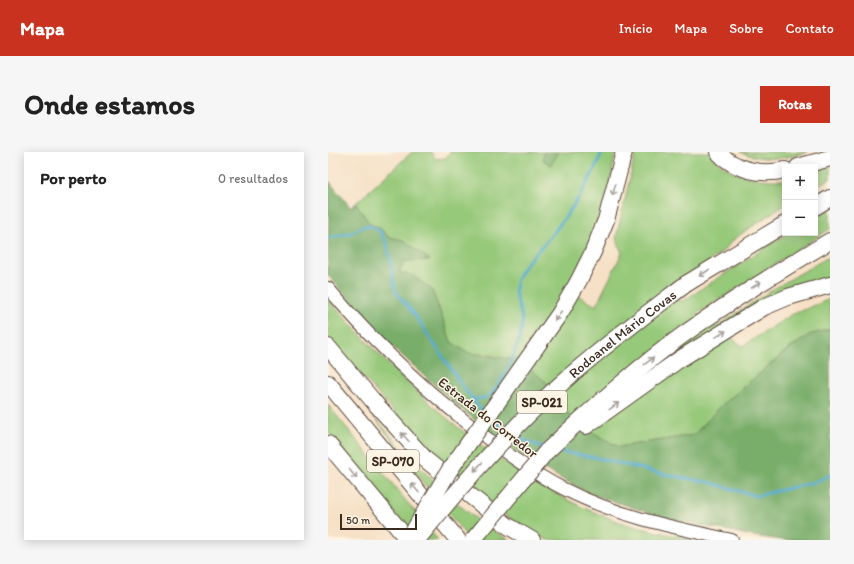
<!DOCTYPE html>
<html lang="pt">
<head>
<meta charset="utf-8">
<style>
	:root { --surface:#fff; --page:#f6f6f6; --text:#222; --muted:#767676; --line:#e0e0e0; --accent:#c8321e }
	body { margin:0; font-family:Itim,sans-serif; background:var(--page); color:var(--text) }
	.controls { position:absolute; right:12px; top:12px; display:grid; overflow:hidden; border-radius:0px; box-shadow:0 2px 10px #0003 }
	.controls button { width:36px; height:36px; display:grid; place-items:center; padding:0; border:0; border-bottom:1px solid var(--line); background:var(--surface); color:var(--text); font:20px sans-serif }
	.scale { position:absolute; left:12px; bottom:10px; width:77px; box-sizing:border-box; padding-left:4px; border:2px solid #3b2a1e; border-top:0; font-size:11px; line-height:14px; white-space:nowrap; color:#3b2a1e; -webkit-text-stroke:3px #fcf5e5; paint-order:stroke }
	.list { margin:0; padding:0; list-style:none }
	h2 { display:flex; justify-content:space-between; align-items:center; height:52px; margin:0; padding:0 16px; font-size:17px }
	h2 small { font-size:13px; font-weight:400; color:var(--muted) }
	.map { position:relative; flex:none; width:502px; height:388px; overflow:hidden; border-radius:0px }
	header { display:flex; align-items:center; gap:24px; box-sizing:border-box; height:56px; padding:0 20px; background:var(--accent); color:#fff }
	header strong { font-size:19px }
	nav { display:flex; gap:22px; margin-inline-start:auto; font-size:14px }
	.intro { display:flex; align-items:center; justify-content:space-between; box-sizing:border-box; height:96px; padding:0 24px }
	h1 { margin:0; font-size:28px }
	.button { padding:10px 18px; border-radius:0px; background:var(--accent); color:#fff; font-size:14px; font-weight:700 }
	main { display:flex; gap:24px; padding:0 24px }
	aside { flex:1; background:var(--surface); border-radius:0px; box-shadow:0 2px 10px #0003 }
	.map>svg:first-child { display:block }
	.green { fill:#97c97a; stroke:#697a4c }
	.forest { fill:#79ad6a; stroke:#5a6c44 }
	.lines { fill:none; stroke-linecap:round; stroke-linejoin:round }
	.stream { stroke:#51aace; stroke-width:3 }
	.secondary-casing { stroke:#574537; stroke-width:14 }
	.highway-casing { stroke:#574537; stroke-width:18 }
	.secondary { stroke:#fff; stroke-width:12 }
	.highway { stroke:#fff; stroke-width:16 }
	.highway-bridge-casing { stroke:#574537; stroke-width:18; stroke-linecap:butt }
	.highway-bridge { stroke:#fff; stroke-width:16 }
	.oneway { stroke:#a79f9a }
	.labels { text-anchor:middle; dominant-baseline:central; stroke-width:3; stroke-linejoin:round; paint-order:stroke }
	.shield { fill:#fcf5e5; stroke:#75675a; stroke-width:1 }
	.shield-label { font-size:13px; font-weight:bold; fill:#3b2a1e }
	.street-label { font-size:14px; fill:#3b2a1e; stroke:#fcf5e5 }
</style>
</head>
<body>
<header>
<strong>Mapa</strong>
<nav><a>Início</a><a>Mapa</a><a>Sobre</a><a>Contato</a></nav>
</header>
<div class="intro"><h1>Onde estamos</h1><a class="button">Rotas</a></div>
<main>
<aside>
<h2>Por perto<small>0 resultados</small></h2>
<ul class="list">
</ul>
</aside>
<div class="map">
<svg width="502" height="388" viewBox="0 0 502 388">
	<rect width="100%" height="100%" fill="#fcf5e5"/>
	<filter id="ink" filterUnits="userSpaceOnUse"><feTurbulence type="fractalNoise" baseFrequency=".025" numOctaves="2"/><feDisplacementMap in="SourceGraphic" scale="8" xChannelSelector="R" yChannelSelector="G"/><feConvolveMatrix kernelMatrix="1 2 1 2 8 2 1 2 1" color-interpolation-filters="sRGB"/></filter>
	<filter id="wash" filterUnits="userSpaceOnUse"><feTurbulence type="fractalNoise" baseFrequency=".012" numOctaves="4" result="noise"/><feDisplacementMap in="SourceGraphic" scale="16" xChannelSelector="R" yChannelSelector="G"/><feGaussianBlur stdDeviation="0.9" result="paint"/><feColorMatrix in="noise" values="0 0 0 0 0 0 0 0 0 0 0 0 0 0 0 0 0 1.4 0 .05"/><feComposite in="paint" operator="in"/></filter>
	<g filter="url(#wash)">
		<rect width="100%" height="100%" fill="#f6e1c7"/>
		<g class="green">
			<path d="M84 0H103L108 7 118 6 122 0H216L215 8 223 13 231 0H288L280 40 244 140 268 154 294 101 288 86 308 0H381C398 24 429 29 457 28V52L406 87 396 98 338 143 355 149 460 81H487V65L502 57V77L369 162 388 175 442 139 502 104V127L390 177 415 194 463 163 502 147V177L481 183 458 199 392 255 366 283 291 295 246 270 218 230 163 203 140 201 123 190 104 138 85 124 71 120 77 109 101 108 75 88 60 85 53 77 41 71 28 51Z"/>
			<path d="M412 0H480C456 7 436 10 412 0Z"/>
			<polygon points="502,14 502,27 487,34 487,19"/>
			<path d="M0 147C75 233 173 326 281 366 309 377 340 382 369 388H219L197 376 164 354 112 309 79 275 0 185Z"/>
			<polygon points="0,253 110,388 89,388 0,280"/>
			<path d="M42 260C75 298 110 338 150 368 160 376 171 382 182 388H142L89 323 79 307Z"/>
		</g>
		<g class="forest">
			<polygon points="216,0 231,0 223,13 215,8"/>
			<polygon points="0,28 23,56 28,51 41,71 53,77 60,85 75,88 102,108 77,109 71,120 85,124 104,138 123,190 140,201 191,208 218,230 246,270 291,295 366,283 392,255 458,199 481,183 502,177 502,388 455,388 425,384 334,365 260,341 209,313 176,292 129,253 56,187 0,123 1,68"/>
		</g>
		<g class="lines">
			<g class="stream">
				<polyline points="0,86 23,81 33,75 42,74 51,78 59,92 68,140 86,162 135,235 155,260"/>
				<path d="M144 247C152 247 158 247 164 241 177 227 194 188 194 169 194 154 183 145 189 128 195 111 211 99 222 85 242 61 263 29 274 0"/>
				<polyline points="163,266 177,278"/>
				<polyline points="186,284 215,296"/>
				<polyline points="228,299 270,306 339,323 380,330 428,344 487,330 502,323"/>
			</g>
		</g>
	</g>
	<g filter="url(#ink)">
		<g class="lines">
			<g class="secondary-casing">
				<path id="secondary" d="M0 136C41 185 87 229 137 269 169 294 200 319 236 337 288 364 348 376 404 388"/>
			</g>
			<g class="highway-casing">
				<g id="highway">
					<path d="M390 0C406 18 434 24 457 18"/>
					<polyline points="470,15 502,6"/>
					<polyline points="487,55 502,46"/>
					<polyline points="250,130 265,100 278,68 296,0"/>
					<polyline points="358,132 457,72"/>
					<polyline points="0,195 46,250 98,308 180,374 204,388"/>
					<polyline points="0,231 130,388"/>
					<polyline points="258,274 352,207 436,155 460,145 502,133"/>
					<polyline points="0,292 80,388"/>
					<path d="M218 300C261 259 304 220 352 185 400 150 451 119 502 89"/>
				</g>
			</g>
			<use href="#secondary" class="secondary"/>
			<use href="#highway" class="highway"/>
			<g class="highway-bridge-casing">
				<g id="highway-bridge">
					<polyline points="85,380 121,319 232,161 250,130"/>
					<path id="s1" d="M89 388C134 332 181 278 235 230 274 195 316 164 358 132"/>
					<polyline points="145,388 218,300"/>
				</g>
			</g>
			<use href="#highway-bridge" class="highway-bridge"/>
		</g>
		<defs><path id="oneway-shaft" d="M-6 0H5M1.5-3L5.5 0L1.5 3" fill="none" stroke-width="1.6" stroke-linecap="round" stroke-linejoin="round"/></defs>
		<g class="oneway">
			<use href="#oneway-shaft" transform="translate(286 38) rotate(105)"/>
			<use href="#oneway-shaft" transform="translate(376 121) rotate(147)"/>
			<use href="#oneway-shaft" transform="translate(428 133) rotate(-33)"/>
			<use href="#oneway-shaft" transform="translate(230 164) rotate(123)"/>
			<use href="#oneway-shaft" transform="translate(393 182) rotate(-31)"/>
			<use href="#oneway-shaft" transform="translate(321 209) rotate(-38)"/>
			<use href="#oneway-shaft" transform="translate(286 254) rotate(-36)"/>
			<use href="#oneway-shaft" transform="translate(77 285) rotate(-132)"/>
			<use href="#oneway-shaft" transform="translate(150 315) rotate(133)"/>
			<use href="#oneway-shaft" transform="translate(25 322) rotate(51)"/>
			<use href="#oneway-shaft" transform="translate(87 336) rotate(-130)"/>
		</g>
	</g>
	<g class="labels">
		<g class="shield">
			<rect x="189" y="239" width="50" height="22" rx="3"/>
			<rect x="39" y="298" width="52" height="22" rx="3"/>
		</g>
		<g class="shield-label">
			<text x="214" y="250">SP-021</text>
			<text x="65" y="309">SP-070</text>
		</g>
		<g class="street-label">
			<text stroke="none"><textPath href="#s1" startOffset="292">Rodoanel Mário Covas</textPath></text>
			<text transform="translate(160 266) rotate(38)">Estrada do Corredor</text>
		</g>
	</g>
</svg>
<div class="controls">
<button>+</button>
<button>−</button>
</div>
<div class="scale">50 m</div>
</div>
</main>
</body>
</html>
